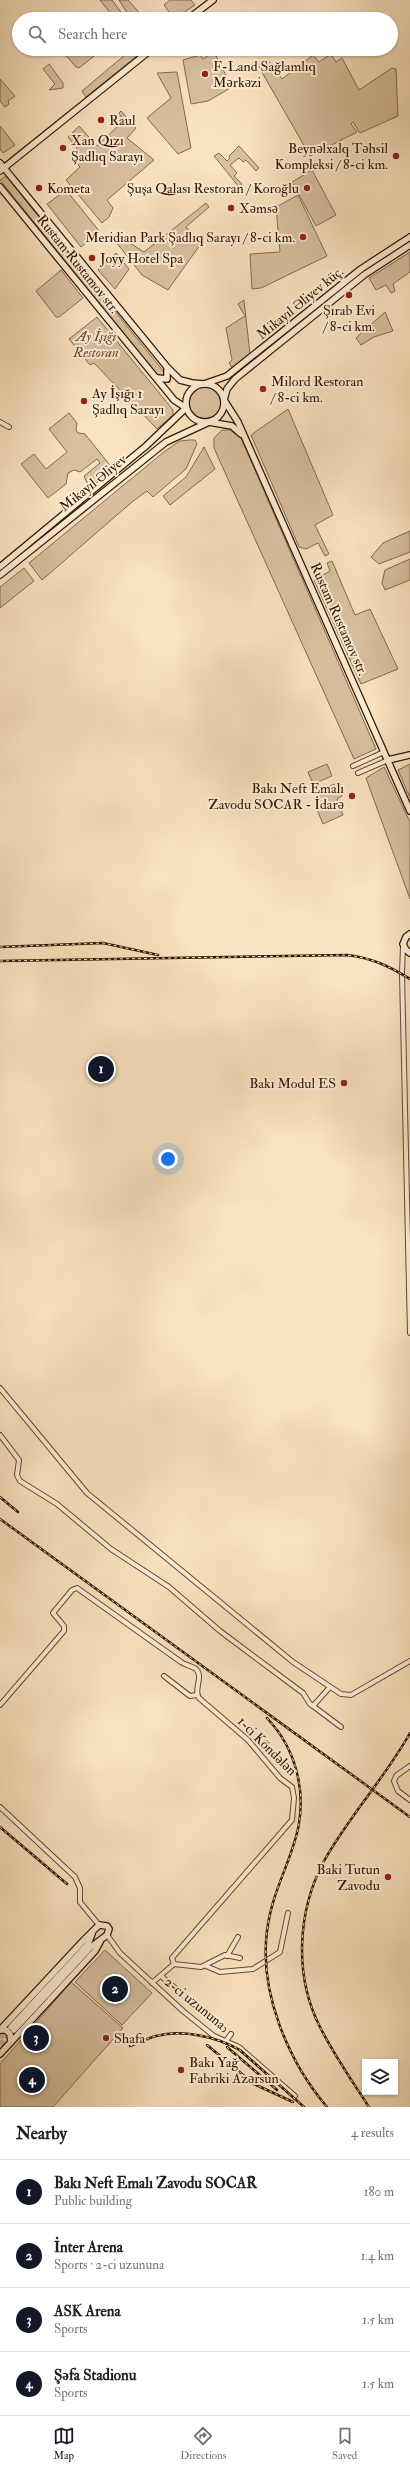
<!DOCTYPE html>
<html lang="en">
<head>
<meta charset="utf-8">
<style>
	:root { --surface:#fff; --page:#f6f6f6; --text:#202124; --muted:#757577; --line:#e0e0e0; --accent:#111827 }
	body { margin:0; font-family:"IM FELL Double Pica",serif; background:var(--page); color:var(--text) }
	.controls { position:absolute; right:12px; bottom:12px; display:grid; overflow:hidden; border-radius:0px; box-shadow:0 1px 3px #0004 }
	.controls button { width:36px; height:36px; display:grid; place-items:center; padding:0; border:0; border-bottom:1px solid var(--line); background:var(--surface); color:var(--text); font:20px sans-serif }
	.you { position:absolute; left:168px; top:1159px; width:14px; height:14px; margin:-10px; border:3px solid #fff; border-radius:50%; background:#1a73e8; box-shadow:0 0 0 6px #1a73e833 }
	.badge { display:grid; place-items:center; width:26px; height:26px; border-radius:50%; background:var(--accent); color:#fff; font-size:13px; font-weight:700 }
	.pin { position:absolute; translate:-50% -50%; border:2px solid #fff; box-shadow:0 1px 4px #0006 }
	.list { margin:0; padding:0; list-style:none }
	h2 { display:flex; justify-content:space-between; align-items:center; height:52px; margin:0; padding:0 16px; font-size:17px }
	h2 small { font-size:13px; font-weight:400; color:var(--muted) }
	.list li { display:grid; grid-template-columns:26px 1fr auto; gap:12px; align-items:center; box-sizing:border-box; height:64px; padding:0 16px; border-top:1px solid var(--line) }
	.list b { display:block; font-size:15px; white-space:nowrap }
	.list p { margin:0; font-size:13px; white-space:nowrap; color:var(--muted) }
	.list em { font-size:13px; font-style:normal; color:var(--muted) }
	.icon { flex:none; width:22px; height:22px; fill:none; stroke:currentColor; stroke-width:2; stroke-linecap:round; stroke-linejoin:round }
	.map { position:relative; flex:none; width:410px; height:2107px; overflow:hidden }
	.search { position:absolute; background:var(--surface); box-shadow:0 1px 3px #0004; left:12px; right:12px; top:12px; height:44px; display:flex; align-items:center; gap:10px; box-sizing:border-box; padding:0 14px; border-radius:22px; color:var(--muted); font-size:15px }
	.sheet { height:308px; background:var(--surface) }
	nav { display:flex; justify-content:space-around; align-items:center; box-sizing:border-box; height:56px; border-top:1px solid var(--line); background:var(--surface); font-size:11px; color:var(--muted) }
	nav a { display:grid; justify-items:center; gap:2px }
	nav .on { color:var(--accent) }
	.map>svg:first-child { display:block }
	.green { fill:#d8c09f; stroke:#846a50 }
	.lines { fill:none; stroke-linecap:round; stroke-linejoin:round }
	.secondary-tunnel { stroke:#d2ba9a; stroke-width:5.5; stroke-dasharray:5.5 3; stroke-linecap:butt }
	.street-casing { stroke:#634830; stroke-width:6 }
	.secondary-casing { stroke:#311500; stroke-width:8 }
	.street { stroke:#fcedd6; stroke-width:4 }
	.secondary { stroke:#fcedd6; stroke-width:5.5 }
	.rail-casing { stroke:#311500; stroke-width:2.5 }
	.rail { stroke:#fcedd6; stroke-width:1; stroke-dasharray:3; stroke-linecap:butt }
	.poi-dot { fill:#8f2418; stroke:#fcedd6; stroke-width:1.5 }
	.labels { text-anchor:middle; dominant-baseline:central; stroke-width:4; stroke-linejoin:round; paint-order:stroke }
	.poi-label { font-size:14px; fill:#311500; stroke:#fcedd6; text-anchor:start }
	.street-label { font-size:14px; fill:#311500; stroke:#fcedd6 }
	.park-label { font-size:14px; font-style:italic; fill:#634830; stroke:#fcedd6 }
</style>
</head>
<body>
<div class="map">
<svg width="410" height="2107" viewBox="0 0 410 2107">
	<rect width="100%" height="100%" fill="#fae3c0"/>
	<filter id="stains"><feTurbulence type="fractalNoise" baseFrequency=".005" numOctaves="4"/><feColorMatrix values="0 0 0 0 .2 0 0 0 0 .09 0 0 0 0 .02 0 0 0 .5 -.17"/></filter>
	<radialGradient id="worn" r=".72"><stop offset=".6" stop-color="#630" stop-opacity="0"/><stop offset="1" stop-color="#630" stop-opacity=".3"/></radialGradient>
	<g class="green">
		<polygon points="100,0 112,0 126,19 115,19"/>
		<polygon points="119,0 128,0 145,19 131,19"/>
		<polygon points="170,0 191,0 195,5 174,19 164,5"/>
		<polygon points="66,49 103,49 79,68 76,67 62,51"/>
		<polygon points="132,49 144,50 86,97 82,91"/>
		<polygon points="214,52 232,87 208,101 191,104 183,60 200,55 203,59"/>
		<polygon points="331,54 336,62 342,58 359,90 392,68 396,69 398,116 360,133 353,122 351,124 357,132 310,156 259,67 268,60 282,79 313,55 319,62"/>
		<polygon points="49,64 63,83 63,88 49,90 55,84 43,69"/>
		<polygon points="177,72 191,148 178,154 147,118 171,98 157,73"/>
		<polygon points="0,79 15,96 8,101 9,104 5,107 0,101"/>
		<polygon points="121,111 136,128 127,138 154,160 107,200 113,208 109,217 102,223 66,180 80,167 71,157 78,150 68,137 79,126 97,146 123,121 119,113"/>
		<polygon points="0,126 15,145 3,153 0,149"/>
		<polygon points="239,146 259,168 256,171 246,160 243,162 239,158 230,165 237,173 234,176 242,184 239,187 214,156 219,153 227,161 230,158 229,156"/>
		<polygon points="312,170 336,215 316,226 292,182"/>
		<polygon points="6,176 164,372 164,377 159,377 0,180"/>
		<polygon points="66,190 100,232 81,247 47,204"/>
		<polygon points="298,195 327,256 261,288 252,289 250,254 280,252 276,207"/>
		<polygon points="206,203 209,207 186,227 200,245 168,290 142,275 116,242 122,238 144,252"/>
		<polygon points="410,252 410,272 393,284 395,291 391,293 386,285 376,290 369,278"/>
		<polygon points="116,253 129,269 115,289 98,270"/>
		<polygon points="61,270 83,298 59,317 56,317 36,291"/>
		<polygon points="244,300 250,354 232,368 229,363 232,360 226,328 245,316 238,304"/>
		<polygon points="385,312 393,331 374,337 361,345 356,338"/>
		<polygon points="97,317 173,410 173,415 157,429 94,363 90,365 69,339"/>
		<circle cx="205" cy="403" r="16"/>
		<polygon points="288,409 333,515 315,525 329,554 325,556 318,543 306,549 299,547 251,435"/>
		<polygon points="69,413 77,423 76,430 78,433 85,434 112,468 89,487 84,476 100,463 97,459 80,472 74,470 68,473 66,484 48,498 21,464 34,454 46,469 67,452 49,429"/>
		<polygon points="222,430 230,430 241,438 376,749 354,759 214,448 214,438"/>
		<polygon points="189,440 195,440 197,444 186,469 153,497 147,491 132,502 42,580 29,563 165,451 180,441"/>
		<polygon points="204,447 215,469 170,505 163,496 186,477"/>
		<polygon points="410,531 410,552 379,564 371,557 383,543"/>
		<polygon points="410,559 410,580 385,590 382,583 385,570"/>
		<polygon points="332,561 355,615 370,609 398,669 361,684 314,580 330,571 327,563"/>
		<polygon points="24,568 34,581 0,608 0,587"/>
		<polygon points="327,764 332,776 313,784 308,772"/>
		<polygon points="410,764 410,798 398,770"/>
		<polygon points="384,767 410,822 410,899 366,778"/>
		<polygon points="337,783 342,796 337,799 343,815 323,824 316,807 320,805 315,792"/>
		<polygon points="105,1950 152,1993 122,2025 75,1982"/>
		<polygon points="71,1982 123,2028 53,2107 0,2107 0,2064"/>
	</g>
	<g class="lines">
		<g class="secondary-tunnel">
			<polyline points="0,2038 9,2029"/>
			<polyline points="0,2045 12,2032"/>
		</g>
		<g class="street-casing">
			<g id="street">
				<polyline points="0,422 9,427"/>
				<polyline points="353,766 384,752"/>
				<polyline points="358,773 388,760"/>
				<polyline points="403,946 402,973 410,1333"/>
				<polyline points="0,1388 87,1493 293,1662 341,1694 351,1695 410,1661"/>
				<polyline points="0,1435 19,1460 17,1475 20,1481 57,1504 111,1549 169,1587 220,1631 303,1693 310,1704 313,1706 330,1687"/>
				<polyline points="164,1676 190,1696 197,1695"/>
				<path d="M0 1705 64 1631V1626L53 1613 72 1590 77 1588 181 1662C185 1665 192 1666 196 1669 204 1677 193 1690 199 1698L248 1740 280 1778 292 1787 294 1798 292 1820 172 1958 174 1964"/>
				<polyline points="313,1706 341,1727"/>
				<polyline points="410,1766 396,1776 394,1781 398,1791 410,1800"/>
				<polyline points="0,1807 75,1877 80,1888 80,1902 99,1925"/>
				<polyline points="107,1935 120,1953 183,2011 214,2036 239,2047 295,2096"/>
				<polyline points="227,1956 238,1937"/>
				<polyline points="174,1964 201,1967 225,1955 240,1958"/>
				<polyline points="206,1966 220,1972 253,1969 280,1952 288,1913"/>
				<polyline points="161,1976 223,2029"/>
				<polyline points="152,1983 174,1964"/>
				<polyline points="226,2041 231,2034"/>
			</g>
		</g>
		<g class="secondary-casing">
			<g id="secondary">
				<polyline points="188,19 213,0"/>
				<polyline points="0,163 167,367 180,380 192,383 204,384 227,376 361,269 410,237"/>
				<polyline points="0,171 152,49"/>
				<polyline points="0,187 174,400 186,408 146,446 0,567"/>
				<polyline points="410,245 364,275 235,379 227,389 224,400 238,422 410,811"/>
				<polyline points="157,378 167,379 167,370"/>
				<circle cx="205" cy="403" r="19"/>
				<polyline points="0,575 166,442 209,422 232,426 241,434"/>
				<polyline points="388,760 410,755"/>
				<polyline points="410,934 406,937 403,944 406,950 410,953"/>
				<polyline points="11,2027 88,1944 92,1934"/>
				<polyline points="0,2030 84,1940 99,1925 107,1926 109,1929 107,1935 91,1947 14,2030"/>
				<polyline points="0,2030 6,2030 10,2034 11,2042"/>
				<polyline points="0,2054 95,1951 100,1942"/>
			</g>
		</g>
		<use href="#street" class="street"/>
		<use href="#secondary" class="secondary"/>
		<g class="rail-casing">
			<g id="rail">
				<polyline points="0,947 103,943 158,955"/>
				<path d="M0 961 347 955C372 958 389 966 410 979"/>
				<polyline points="0,1497 18,1512"/>
				<polyline points="0,1519 410,1817"/>
				<path d="M267 1718C282 1734 292 1752 297 1773 313 1837 274 1872 267 1931 259 1992 288 2061 327 2107"/>
				<polyline points="0,1827 67,1884"/>
				<polyline points="207,2045 254,2084 293,2102"/>
				<path d="M130 2046C139 2043 148 2038 156 2036 183 2029 217 2037 240 2050L304 2107"/>
				<polyline points="227,2047 277,2090"/>
				<path d="M369 2107C352 2081 334 2055 320 2027 294 1976 297 1912 324 1861 349 1816 385 1778 410 1733"/>
			</g>
		</g>
		<use href="#rail" class="rail"/>
	</g>
	<g class="poi-dot">
		<circle cx="205" cy="74" r="4"/>
		<circle cx="101" cy="120" r="4"/>
		<circle cx="63" cy="148" r="4"/>
		<circle cx="396" cy="156" r="4"/>
		<circle cx="39" cy="188" r="4"/>
		<circle cx="307" cy="188" r="4"/>
		<circle cx="231" cy="208" r="4"/>
		<circle cx="303" cy="237" r="4"/>
		<circle cx="92" cy="258" r="4"/>
		<circle cx="349" cy="295" r="4"/>
		<circle cx="263" cy="389" r="4"/>
		<circle cx="84" cy="401" r="4"/>
		<circle cx="352" cy="796" r="4"/>
		<circle cx="344" cy="1083" r="4"/>
		<circle cx="388" cy="1877" r="4"/>
		<circle cx="106" cy="2038" r="4"/>
		<circle cx="181" cy="2070" r="4"/>
	</g>
	<g class="labels">
		<g class="poi-label">
			<text x="213" y="66">F-Land Sağlamlıq<tspan x="213" dy="16">Mərkəzi</tspan></text>
			<text x="109" y="120">Raul</text>
			<text x="71" y="140">Xan Qızı<tspan x="71" dy="16">Şadlıq Sarayı</tspan></text>
			<text x="388" y="148" text-anchor="end">Beynəlxalq Təhsil<tspan x="388" dy="16">Kompleksi / 8-ci km.</tspan></text>
			<text x="47" y="188">Kometa</text>
			<text x="299" y="188" text-anchor="end">Şuşa Qalası Restoran / Koroğlu</text>
			<text x="239" y="208">Xəmsə</text>
			<text x="295" y="237" text-anchor="end">Meridian Park Şadlıq Sarayı / 8-ci km.</text>
			<text x="100" y="258">Joyy Hotel Spa</text>
			<text x="349" y="310" text-anchor="middle">Şırab Evi<tspan x="349" dy="16">/ 8-ci km.</tspan></text>
			<text x="271" y="381">Milord Restoran<tspan x="271" dy="16">/ 8-ci km.</tspan></text>
			<text x="92" y="393">Ay İşığı 1<tspan x="92" dy="16">Şadlıq Sarayı</tspan></text>
			<text x="344" y="788" text-anchor="end">Bakı Neft Emalı<tspan x="344" dy="16">Zavodu SOCAR - İdarə</tspan></text>
			<text x="336" y="1083" text-anchor="end">Bakı Modul ES</text>
			<text x="380" y="1869" text-anchor="end">Baki Tutun<tspan x="380" dy="16">Zavodu</tspan></text>
			<text x="114" y="2038">Shafa</text>
			<text x="189" y="2062">Bakı Yağ<tspan x="189" dy="16">Fabriki Azərsun</tspan></text>
		</g>
		<g class="street-label">
			<text transform="translate(78 264) rotate(51)">Rustam Rustamov str.</text>
			<text transform="translate(300 303) rotate(-39)">Mikayıl Əliyev küç.</text>
			<text transform="translate(93 483) rotate(-39)">Mikayıl Əliyev</text>
			<text transform="translate(339 619) rotate(66)">Rustam Rustamov str.</text>
			<text transform="translate(267 1746) rotate(45)">1-ci Köndələn</text>
			<text transform="translate(195 2003) rotate(39)">2-ci uzununa</text>
		</g>
		<g class="park-label">
			<text x="96" y="336">Ay İşığı<tspan x="96" dy="16">Restoran</tspan></text>
		</g>
	</g>
	<rect width="100%" height="100%" filter="url(#stains)"/>
	<rect width="100%" height="100%" fill="url(#worn)"/>
</svg>
<div class="controls">
<button><svg class="icon" aria-label="layers" viewBox="0 0 24 24"><path d="M12 4l9 5-9 5-9-5zM3 14l9 5 9-5"/></svg></button>
</div>
<div class="you"></div>
<div class="pin badge" style="left:101px;top:1069px">1</div>
<div class="pin badge" style="left:115px;top:1989px">2</div>
<div class="pin badge" style="left:36px;top:2038px">3</div>
<div class="pin badge" style="left:32px;top:2080px">4</div>
<div class="search"><svg class="icon" aria-label="search" viewBox="0 0 24 24"><circle cx="10" cy="10" r="6"/><path d="M15 15l6 6"/></svg>Search here</div>
</div>
<section class="sheet">
<h2>Nearby<small>4 results</small></h2>
<ul class="list">
<li><span class="badge">1</span><div><b>Bakı Neft Emalı Zavodu SOCAR</b><p>Public building</p></div><em>180 m</em></li>
<li><span class="badge">2</span><div><b>İnter Arena</b><p>Sports · 2-ci uzununa</p></div><em>1.4 km</em></li>
<li><span class="badge">3</span><div><b>ASK Arena</b><p>Sports</p></div><em>1.5 km</em></li>
<li><span class="badge">4</span><div><b>Şəfa Stadionu</b><p>Sports</p></div><em>1.5 km</em></li>
</ul>
</section>
<nav>
<a class="on"><svg class="icon" aria-label="map" viewBox="0 0 24 24"><path d="M3 6l6-2 6 2 6-2v14l-6 2-6-2-6 2zM9 4v14M15 6v14"/></svg>Map</a>
<a><svg class="icon" aria-label="directions" viewBox="0 0 24 24"><path d="M12 3l9 9-9 9-9-9zM9 14v-3h6M13 9l2 2-2 2"/></svg>Directions</a>
<a><svg class="icon" aria-label="saved" viewBox="0 0 24 24"><path d="M7 4h10v16l-5-4-5 4z"/></svg>Saved</a>
</nav>
</body>
</html>
